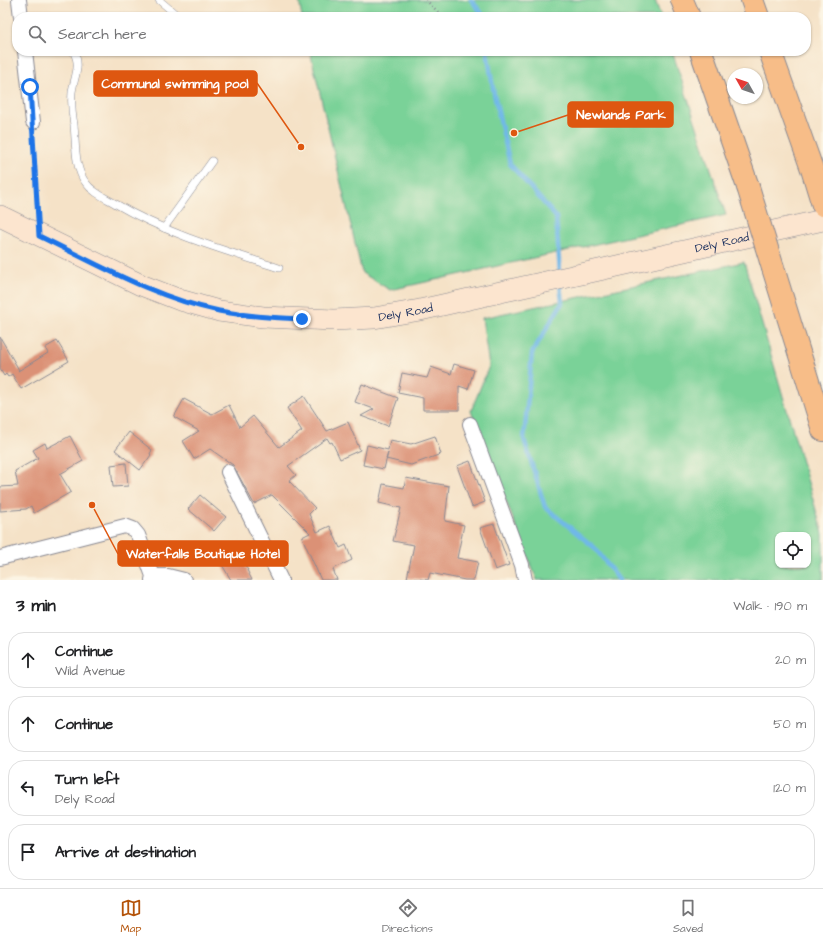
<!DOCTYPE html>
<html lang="en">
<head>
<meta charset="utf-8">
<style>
	:root { --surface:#fff; --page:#f6f6f6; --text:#202124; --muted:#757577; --line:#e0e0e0; --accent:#b45309 }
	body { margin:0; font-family:"Architects Daughter",sans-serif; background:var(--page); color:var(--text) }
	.controls { position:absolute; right:12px; bottom:12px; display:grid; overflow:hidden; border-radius:8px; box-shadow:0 1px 3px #0004 }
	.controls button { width:36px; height:36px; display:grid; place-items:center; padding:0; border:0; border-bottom:1px solid var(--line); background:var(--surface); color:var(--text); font:20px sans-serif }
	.compass { position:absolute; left:727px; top:68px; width:36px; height:36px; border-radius:50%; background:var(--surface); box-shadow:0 1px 3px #0004; rotate:310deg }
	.stop { position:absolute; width:12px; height:12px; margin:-9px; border:3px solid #1a73e8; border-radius:50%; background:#fff }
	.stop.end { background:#1a73e8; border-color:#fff; box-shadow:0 1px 4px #0008 }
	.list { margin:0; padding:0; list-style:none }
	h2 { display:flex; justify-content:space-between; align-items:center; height:52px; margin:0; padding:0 16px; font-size:17px }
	h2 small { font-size:13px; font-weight:400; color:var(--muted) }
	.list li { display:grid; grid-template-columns:26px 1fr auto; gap:12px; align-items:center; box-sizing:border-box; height:56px; margin:0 8px 8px; padding:0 8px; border:1px solid var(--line); border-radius:16px }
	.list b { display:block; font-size:15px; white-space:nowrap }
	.list p { margin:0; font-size:13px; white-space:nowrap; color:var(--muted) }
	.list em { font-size:13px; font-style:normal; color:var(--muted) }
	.icon { flex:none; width:22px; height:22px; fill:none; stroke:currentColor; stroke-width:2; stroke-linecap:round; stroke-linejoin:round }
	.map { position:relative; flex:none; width:823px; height:580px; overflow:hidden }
	.search { position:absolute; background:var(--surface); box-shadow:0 1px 3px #0004; left:12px; right:12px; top:12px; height:44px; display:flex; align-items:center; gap:10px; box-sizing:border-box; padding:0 14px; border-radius:16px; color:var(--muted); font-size:15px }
	.sheet { height:308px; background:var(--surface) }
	nav { display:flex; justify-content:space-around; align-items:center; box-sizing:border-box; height:56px; border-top:1px solid var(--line); background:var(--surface); font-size:11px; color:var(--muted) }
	nav a { display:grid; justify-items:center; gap:2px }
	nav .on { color:var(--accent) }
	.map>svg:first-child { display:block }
	.green { fill:#7ad298; stroke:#4a807b; fill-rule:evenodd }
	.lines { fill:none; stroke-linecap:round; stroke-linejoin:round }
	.stream { stroke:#6fb8e8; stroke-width:4.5 }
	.building { fill:#db9176 }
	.lane-casing { stroke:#888892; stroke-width:8 }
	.street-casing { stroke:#888892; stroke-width:16 }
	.secondary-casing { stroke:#888892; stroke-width:22 }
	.highway-casing { stroke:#888892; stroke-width:24 }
	.path { stroke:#888892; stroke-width:2.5; stroke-dasharray:1 3; stroke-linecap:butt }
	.lane { stroke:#fff; stroke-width:7 }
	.street { stroke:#fff; stroke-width:14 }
	.secondary { stroke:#fce5cf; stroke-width:21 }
	.highway { stroke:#f7bd88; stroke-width:22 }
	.highway-bridge-casing { stroke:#888892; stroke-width:24; stroke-linecap:butt }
	.highway-bridge { stroke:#f7bd88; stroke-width:22 }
	.route { stroke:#1a73e8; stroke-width:5 }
	.labels { text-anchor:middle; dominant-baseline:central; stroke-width:3.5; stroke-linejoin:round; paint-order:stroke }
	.street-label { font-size:12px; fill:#1b2f5e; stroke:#fcf5e5 }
	.leader { fill:none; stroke:#de5710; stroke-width:1.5 }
	.callout-dot { fill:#de5710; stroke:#fcf5e5; stroke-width:1.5 }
	.callout { fill:#de5710; stroke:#de5710; stroke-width:1.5 }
	.callout-label { font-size:13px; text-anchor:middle; font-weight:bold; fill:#fff }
</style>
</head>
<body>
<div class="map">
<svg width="823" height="580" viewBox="0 0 823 580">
	<rect width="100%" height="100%" fill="#fcf5e5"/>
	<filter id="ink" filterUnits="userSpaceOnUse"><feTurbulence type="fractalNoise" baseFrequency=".025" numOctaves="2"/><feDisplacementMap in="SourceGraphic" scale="8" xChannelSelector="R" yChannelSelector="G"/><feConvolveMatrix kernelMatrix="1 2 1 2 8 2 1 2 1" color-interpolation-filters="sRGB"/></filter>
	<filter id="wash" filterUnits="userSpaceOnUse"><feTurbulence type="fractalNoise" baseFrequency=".012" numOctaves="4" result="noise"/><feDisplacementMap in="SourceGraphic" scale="16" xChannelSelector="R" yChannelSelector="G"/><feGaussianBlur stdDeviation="0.9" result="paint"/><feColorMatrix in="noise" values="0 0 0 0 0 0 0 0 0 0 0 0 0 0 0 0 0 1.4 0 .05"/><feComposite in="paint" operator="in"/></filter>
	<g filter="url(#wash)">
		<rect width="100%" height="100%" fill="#f5e2c7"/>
		<g class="green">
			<polygon points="299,0 655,0 661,17 302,17"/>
			<polygon points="310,51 672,51 726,215 390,290 362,273"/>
			<path d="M744 262 823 534V580H537L471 411 489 366 482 318ZM778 535H808V565H778Z"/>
		</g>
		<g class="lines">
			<g class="stream">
				<polyline points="471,0 481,12 482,17"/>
				<polyline points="487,51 494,94 510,164 556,217 560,274"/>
				<polyline points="560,284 562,303 532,353 524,439 545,507 595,548 619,580"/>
			</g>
		</g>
		<g id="blocks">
			<g class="building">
				<polygon points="0,337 19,370 18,371 48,353 45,348 57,341 69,361 21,389 12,374 8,377 6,374 4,376 0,369"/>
				<polygon points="454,364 474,370 468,389 459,386 459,410 423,410 423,398 398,393 402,373 427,378 431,367 451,374"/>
				<polygon points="362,384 398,398 388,426 361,416 374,409 355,402"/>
				<polygon points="304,396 327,431 348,422 360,450 340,459 332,442 330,443 327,438 288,466 296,475 289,481 315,508 309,514 317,532 330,526 340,548 346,545 352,560 333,569 337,580 321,580 302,537 310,533 272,495 254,504 233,465 210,449 194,459 183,441 199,431 174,417 184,399 212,414 229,405 240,427 253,416 279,447 302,431 287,408"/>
				<polygon points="129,432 152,450 150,454 151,455 140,470 115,450"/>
				<polygon points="70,436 83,461 60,474 71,492 34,513 31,506 26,509 0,511 0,487 18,486 15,471 38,458 33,450 45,443 47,448"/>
				<polygon points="435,436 441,454 411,465 386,459 388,453 384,469 363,465 367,445 388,450 390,440 411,444"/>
				<polygon points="470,461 485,502 472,507 457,466"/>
				<polygon points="126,463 128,486 113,487 111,465"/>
				<polygon points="406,478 449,486 445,521 464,525 457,558 478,562 474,580 465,580 430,573 428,580 407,578 414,545 393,541 401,508 379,503 383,484 404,488"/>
				<polygon points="200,495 226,517 214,531 188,509"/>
				<polygon points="494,524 509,565 495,570 480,528"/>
				<polygon points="234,549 248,570 247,570 252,580 231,580 218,558"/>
			</g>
		</g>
	</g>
	<g filter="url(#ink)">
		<use href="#blocks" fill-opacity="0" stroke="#888892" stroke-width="1"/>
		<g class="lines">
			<g class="lane-casing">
				<g id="lane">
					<polyline points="159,0 179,17"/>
					<path d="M73 51C82 65 74 77 72 92 71 103 72 114 74 125 76 143 74 168 86 183 93 193 106 198 116 204 167 234 223 250 279 268"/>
					<polyline points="164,228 212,161"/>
				</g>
			</g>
			<g class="street-casing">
				<g id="street">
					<polyline points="19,0 21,17"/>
					<polyline points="25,51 33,122"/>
					<polyline points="470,424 522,565 525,580"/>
					<polyline points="228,472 281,580"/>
					<polyline points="0,558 125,526 133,529 138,535 153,576 152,580"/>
					<polyline points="153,576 168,576 184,580"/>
				</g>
			</g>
			<g class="secondary-casing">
				<g id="secondary">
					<path id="s1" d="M0 216 141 285 180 300 219 311 263 317 334 320 374 318 420 310 823 220"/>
				</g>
			</g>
			<g class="highway-casing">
				<g id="highway">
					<polyline points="682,0 689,17"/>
					<polyline points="752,0 758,17"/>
					<polyline points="701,51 748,187"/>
					<polyline points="770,51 812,169 823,205"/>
					<polyline points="773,268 823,430"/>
				</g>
			</g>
			<g class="path">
				<polyline points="426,0 443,17"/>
				<polyline points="33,135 38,215"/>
			</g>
			<use href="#lane" class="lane"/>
			<use href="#street" class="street"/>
			<use href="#secondary" class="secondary"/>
			<use href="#highway" class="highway"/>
			<g class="highway-bridge-casing">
				<polyline id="highway-bridge" points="748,187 773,268"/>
			</g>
			<use href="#highway-bridge" class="highway-bridge"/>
		</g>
	</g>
	<g class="lines" filter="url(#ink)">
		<path class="route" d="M30 87 39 236C97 264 155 298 219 311 246 316 274 318 302 319"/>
	</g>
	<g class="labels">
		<g class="street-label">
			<text stroke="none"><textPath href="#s1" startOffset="751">Dely Road</textPath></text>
			<text stroke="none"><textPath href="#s1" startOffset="427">Dely Road</textPath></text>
		</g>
	</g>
	<path class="leader" d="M301 147L257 83M514 133L568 115M92 505L118 554"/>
	<g class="callout-dot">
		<circle cx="301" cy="147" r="4"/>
		<circle cx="514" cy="133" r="4"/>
		<circle cx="92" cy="505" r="4"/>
	</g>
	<g class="callout">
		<rect x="94" y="71" width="163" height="25" rx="4"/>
		<rect x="568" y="102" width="105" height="25" rx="4"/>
		<rect x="118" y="541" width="170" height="25" rx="4"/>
	</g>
	<g class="callout-label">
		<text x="175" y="88">Communal swimming pool</text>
		<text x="621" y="119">Newlands Park</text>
		<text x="203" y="558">Waterfalls Boutique Hotel</text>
	</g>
</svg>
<div class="controls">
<button><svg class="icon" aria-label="locate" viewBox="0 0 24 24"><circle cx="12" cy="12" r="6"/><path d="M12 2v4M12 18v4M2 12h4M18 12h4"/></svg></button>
</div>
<svg class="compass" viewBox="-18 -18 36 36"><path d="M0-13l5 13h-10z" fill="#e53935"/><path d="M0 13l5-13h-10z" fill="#757577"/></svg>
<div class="stop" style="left:30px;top:87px"></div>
<div class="stop end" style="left:302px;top:319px"></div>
<div class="search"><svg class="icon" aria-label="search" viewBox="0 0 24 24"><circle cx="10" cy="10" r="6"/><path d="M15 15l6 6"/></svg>Search here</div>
</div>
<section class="sheet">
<h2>3 min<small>Walk · 190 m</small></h2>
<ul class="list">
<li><svg class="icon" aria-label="ahead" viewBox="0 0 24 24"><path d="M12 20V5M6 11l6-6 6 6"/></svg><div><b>Continue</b><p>Wild Avenue</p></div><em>20 m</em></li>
<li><svg class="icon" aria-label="ahead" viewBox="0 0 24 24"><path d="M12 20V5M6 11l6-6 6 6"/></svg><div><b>Continue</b></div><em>50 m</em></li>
<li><svg class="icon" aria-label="left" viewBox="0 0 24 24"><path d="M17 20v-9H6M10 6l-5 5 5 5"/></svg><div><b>Turn left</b><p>Dely Road</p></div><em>120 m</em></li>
<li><svg class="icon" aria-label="arrive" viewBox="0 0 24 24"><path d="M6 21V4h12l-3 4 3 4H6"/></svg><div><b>Arrive at destination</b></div></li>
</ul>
</section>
<nav>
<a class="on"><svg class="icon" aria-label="map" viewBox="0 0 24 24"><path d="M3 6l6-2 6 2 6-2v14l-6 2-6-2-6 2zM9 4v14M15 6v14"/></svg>Map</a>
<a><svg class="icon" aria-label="directions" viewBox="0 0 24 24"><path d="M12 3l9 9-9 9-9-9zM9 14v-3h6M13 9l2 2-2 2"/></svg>Directions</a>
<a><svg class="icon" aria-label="saved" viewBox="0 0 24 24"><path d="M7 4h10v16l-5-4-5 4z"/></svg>Saved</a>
</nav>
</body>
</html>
